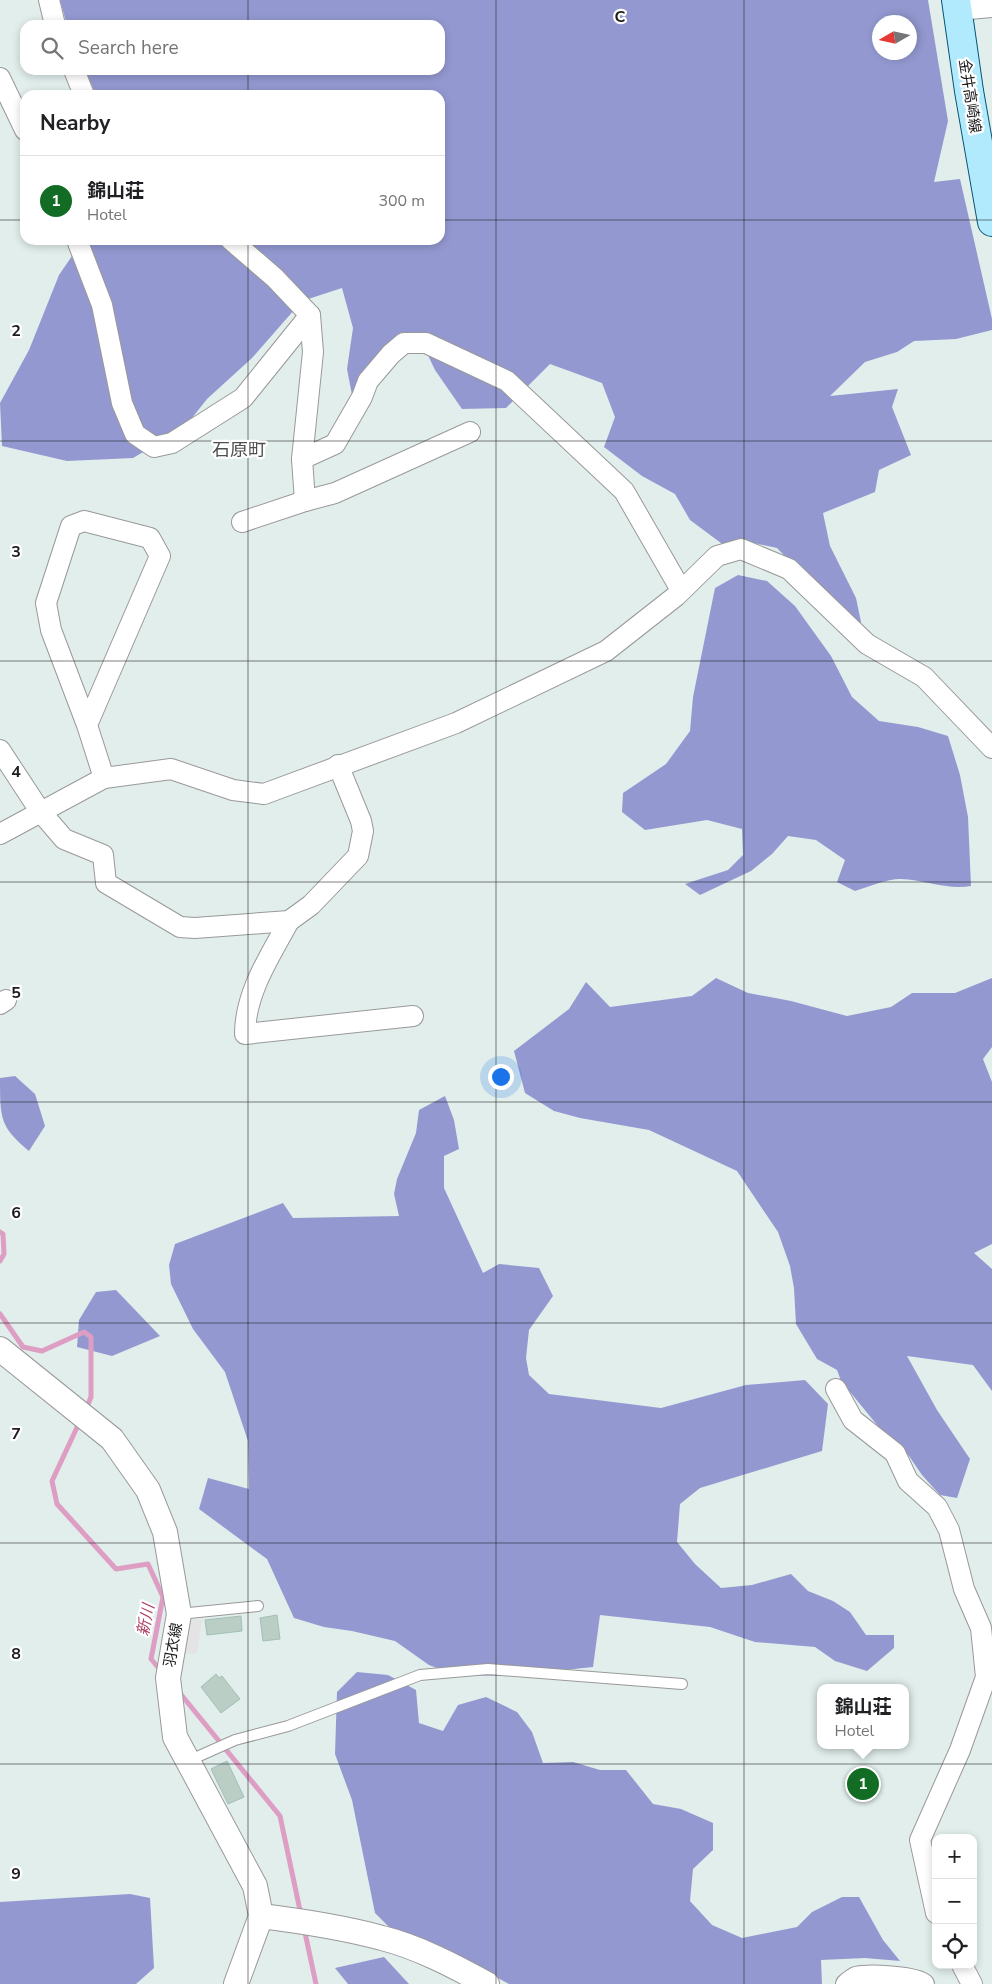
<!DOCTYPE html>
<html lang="en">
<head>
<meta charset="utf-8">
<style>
	:root { --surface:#fff; --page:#f6f6f6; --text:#202124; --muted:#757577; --line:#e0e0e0; --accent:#126c24 }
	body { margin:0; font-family:"Nunito Sans","Noto Sans JP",sans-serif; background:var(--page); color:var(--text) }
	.controls { position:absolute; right:15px; bottom:15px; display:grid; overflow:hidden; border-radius:10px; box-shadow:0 2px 8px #0003 }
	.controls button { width:45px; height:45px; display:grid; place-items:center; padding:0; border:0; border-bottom:1px solid var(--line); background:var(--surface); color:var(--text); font:25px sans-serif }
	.compass { position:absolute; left:872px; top:15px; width:45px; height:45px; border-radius:50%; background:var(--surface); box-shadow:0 2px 8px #0003; rotate:261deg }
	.you { position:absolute; left:500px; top:1076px; width:18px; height:18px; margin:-12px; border:4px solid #fff; border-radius:50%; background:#1a73e8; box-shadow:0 0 0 8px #1a73e833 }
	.badge { display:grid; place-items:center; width:32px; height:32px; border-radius:50%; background:var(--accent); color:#fff; font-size:16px; font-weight:700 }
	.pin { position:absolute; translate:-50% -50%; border:2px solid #fff; box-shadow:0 1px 5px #0006 }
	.popup { position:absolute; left:817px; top:1684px; width:92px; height:65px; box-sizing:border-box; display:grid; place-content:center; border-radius:10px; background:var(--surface); filter:drop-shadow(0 1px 4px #0005); font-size:16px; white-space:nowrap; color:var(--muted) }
	.popup b { font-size:19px; color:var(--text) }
	.popup::after { content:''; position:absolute; left:50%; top:100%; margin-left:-10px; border:10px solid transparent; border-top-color:var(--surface) }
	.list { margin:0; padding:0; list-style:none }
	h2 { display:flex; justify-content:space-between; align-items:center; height:65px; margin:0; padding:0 20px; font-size:21px }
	h2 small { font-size:16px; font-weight:400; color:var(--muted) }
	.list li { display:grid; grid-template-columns:32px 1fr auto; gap:15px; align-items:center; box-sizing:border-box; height:90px; padding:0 20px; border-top:1px solid var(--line) }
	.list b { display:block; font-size:19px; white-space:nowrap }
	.list p { margin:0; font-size:16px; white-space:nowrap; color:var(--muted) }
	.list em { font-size:16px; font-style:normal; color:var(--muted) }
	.icon { flex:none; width:28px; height:28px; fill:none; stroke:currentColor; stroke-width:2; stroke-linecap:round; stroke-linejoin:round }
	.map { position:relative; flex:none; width:992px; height:1984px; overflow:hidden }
	.search { position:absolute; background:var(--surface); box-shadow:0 2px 8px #0003; left:20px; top:20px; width:425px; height:55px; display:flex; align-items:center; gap:12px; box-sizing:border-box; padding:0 18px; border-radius:15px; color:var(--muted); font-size:19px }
	.panel { position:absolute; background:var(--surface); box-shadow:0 2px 8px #0003; left:20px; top:90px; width:425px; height:155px; border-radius:15px }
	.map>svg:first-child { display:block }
	.forest { fill:#9399d0; fill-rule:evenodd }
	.parking { fill:#e4e4e4 }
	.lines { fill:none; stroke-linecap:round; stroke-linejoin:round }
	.stream { stroke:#de9ec4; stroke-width:5 }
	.building { fill:#bacec6; stroke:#a2c0b5 }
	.service-casing { stroke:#999; stroke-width:12 }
	.minor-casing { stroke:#999; stroke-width:22 }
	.tertiary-casing { stroke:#999; stroke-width:26 }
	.secondary-casing { stroke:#005375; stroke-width:30 }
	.service { stroke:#fff; stroke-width:10 }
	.minor { stroke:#fff; stroke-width:20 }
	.tertiary { stroke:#fff; stroke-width:24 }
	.secondary { stroke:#b0eafc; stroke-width:28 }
	.grid { fill:none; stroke:#1c1c1c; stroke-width:1; stroke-opacity:0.55 }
	.labels { text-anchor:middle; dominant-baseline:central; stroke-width:4.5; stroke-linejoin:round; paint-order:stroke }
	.street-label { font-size:15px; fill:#1c1c1c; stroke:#fff }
	.water-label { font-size:16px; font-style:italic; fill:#af4466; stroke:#fff }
	.quarter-label { font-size:18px; fill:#4f4f4f; stroke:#fff }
	.grid-label { font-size:16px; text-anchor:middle; font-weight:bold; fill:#1c1c1c; stroke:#fff; stroke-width:4.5; stroke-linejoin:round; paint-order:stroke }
</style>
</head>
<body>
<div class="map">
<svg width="992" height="1984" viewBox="0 0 992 1984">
	<rect width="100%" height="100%" fill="#e1eeec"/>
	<g class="forest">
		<path d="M60 0H928L948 121 934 182 960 179 992 319V330L956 339 914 341 897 352 865 362 830 396 898 389 892 407 911 455 879 470 875 492 823 513 830 546 856 598 861 622 856 629 777 548 749 542 729 549 690 520 675 494 642 476 604 447 615 417 602 383 550 364 506 408 462 409 435 370 424 347 380 361 352 395 347 369 353 328 342 288 302 301 252 358 207 399 184 428 133 458 67 461 2 446 0 403 29 350 59 275 83 240H440V95H96L85 70H440V25H67ZM880 22H910V52H880Z"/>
		<path d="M738 575 767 581 795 606 831 656 852 697 879 721 918 727 948 736 960 775 968 817 971 886C947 890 925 880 901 879 886 879 868 887 855 891L837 882 845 860 816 840 788 836 772 854 751 871 700 895 685 884 728 870 743 855 742 829 707 820 645 830 622 812 623 793 666 764 690 731 693 697 715 588Z"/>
		<polygon points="716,978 748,993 791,1001 847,1016 891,1007 912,993 955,993 992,978 992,1047 983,1059 992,1082 992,1244 974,1253 992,1269 992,1391 973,1365 907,1356 937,1410 970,1459 957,1498 940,1495 922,1475 909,1456 878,1426 841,1381 837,1370 817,1359 796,1324 794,1288 790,1266 778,1232 737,1171 649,1130 580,1118 554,1111 525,1093 514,1051 569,1009 586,982 610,1007 692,996"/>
		<path d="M15 1076 35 1094 45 1126 29 1151C0 1127 0 1119 0 1078Z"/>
		<polygon points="445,1096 454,1120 459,1149 444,1156 444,1188 483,1273 499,1264 539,1268 553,1296 529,1330 526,1358 529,1375 549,1394 661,1408 746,1385 805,1380 828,1404 822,1451 700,1488 680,1504 677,1542 695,1564 721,1588 752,1585 791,1574 808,1591 833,1601 850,1612 866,1635 894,1635 894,1648 867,1671 835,1661 815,1647 755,1642 710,1627 600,1615 593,1667 507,1676 456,1675 429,1665 395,1641 352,1631 324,1627 294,1618 267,1559 199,1509 208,1478 249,1489 248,1441 225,1372 193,1329 171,1284 169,1265 175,1244 283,1203 293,1218 399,1216 394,1194 397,1179 416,1133 419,1110"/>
		<polygon points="116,1290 160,1336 112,1356 77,1347 79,1320 96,1292"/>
		<polygon points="357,1672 388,1675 416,1690 419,1723 443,1731 458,1705 486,1697 517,1712 532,1732 543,1763 573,1762 600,1770 626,1770 653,1804 681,1809 713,1823 713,1850 693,1869 690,1901 712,1925 742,1938 797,1927 812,1912 842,1897 859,1897 883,1940 900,1961 865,1958 821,1960 822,1984 509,1984 463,1959 394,1932 375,1913 352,1800 335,1754 337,1692"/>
		<polygon points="130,1894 150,1898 154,1968 136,1984 0,1984 0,1902"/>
		<polygon points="384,1957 409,1984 348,1984 335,1968"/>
	</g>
	<polygon class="parking" points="191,1619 202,1620 197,1654 185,1654"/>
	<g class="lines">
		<g class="stream">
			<polyline points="0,1232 3,1234 4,1254 0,1261"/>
			<polyline points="0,1314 23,1347 42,1351 84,1332 91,1337 91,1397 86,1409"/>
			<polyline points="80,1421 52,1481 57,1504 116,1569 148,1564 163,1597 151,1659 162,1672"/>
			<polyline points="179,1692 280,1816 301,1915"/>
			<polyline points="304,1928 316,1984"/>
		</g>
	</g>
	<g class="building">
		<polygon points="277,1615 280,1639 263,1641 260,1618"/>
		<polygon points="241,1616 242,1631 207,1635 205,1620"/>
		<polygon points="216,1674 219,1678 222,1676 240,1699 221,1713 201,1687"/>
		<polygon points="227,1761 244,1797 228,1804 211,1769"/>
	</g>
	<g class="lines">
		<g class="service-casing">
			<g id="service">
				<polyline points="179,1614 258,1606"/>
				<polyline points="188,1761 235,1740 288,1726 420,1675 488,1669 682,1684"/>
			</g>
		</g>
		<g class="minor-casing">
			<g id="minor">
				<polyline points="49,0 55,25"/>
				<polyline points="958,10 992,7"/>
				<polyline points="74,70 84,95"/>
				<polyline points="0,78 25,130"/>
				<polyline points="77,240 102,305 122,403 135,434 154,447 172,443 243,398 310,315"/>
				<polyline points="231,240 275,278 310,315 313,352 302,459 335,444 362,397 368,381 391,354 404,343 426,343 507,381 624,491 681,590"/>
				<polyline points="302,459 305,501 335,493 470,432"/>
				<polyline points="242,522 305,501"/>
				<polyline points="87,725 160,556 150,538 84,521 71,526 46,603 51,630 87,725 104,778"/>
				<polyline points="0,750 40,811 64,839 103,855 106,883 180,927 195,928 289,921 311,905 358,856 363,831 361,821 338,765"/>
				<polyline points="0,834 104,778 171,769 233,790 264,794 456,723 606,651 676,596 717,556 741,549 789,569 867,644 924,677 992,748"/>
				<path d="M289 921C270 956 245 993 245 1034L413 1016"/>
				<polyline points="0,1004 6,1000"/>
				<polyline points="836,1389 853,1420 895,1453 908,1481 937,1507 949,1530 964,1589 981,1628 986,1677 960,1750 920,1840 936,1913"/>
				<polyline points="962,1965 972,1984"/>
				<path d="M846 1984C849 1982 853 1978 856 1977 867 1974 916 1976 924 1984"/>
			</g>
		</g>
		<g class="tertiary-casing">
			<g id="tertiary">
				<polyline points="0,1349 112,1439 148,1490 165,1532 179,1614 168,1678 175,1737 255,1886 261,1916 236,1984"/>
				<path d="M261 1916C301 1921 342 1927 382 1938 418 1947 454 1966 487 1984"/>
			</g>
		</g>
		<g class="secondary-casing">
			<polyline id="secondary" points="956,0 969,91 992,222"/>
		</g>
		<use href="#service" class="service"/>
		<use href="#minor" class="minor"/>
		<use href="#tertiary" class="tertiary"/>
		<use href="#secondary" class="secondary"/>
	</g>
	<path class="grid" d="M248 0V25M496 0V1984M744 0V1984M248 70V95M0 220H25M440 220H992M248 240V1984M0 441H992M0 661H992M0 882H992M0 1102H992M0 1323H992M0 1543H992M0 1764H992"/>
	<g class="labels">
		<g class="street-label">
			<text transform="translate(970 96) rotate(81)">金井高崎線</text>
			<text transform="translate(173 1645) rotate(-80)">羽衣線</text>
		</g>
		<g class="water-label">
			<text transform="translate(146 1620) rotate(-79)">新川</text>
		</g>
		<g class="quarter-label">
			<text x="239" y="450">石原町</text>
		</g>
	</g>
	<g class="grid-label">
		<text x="620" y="22">C</text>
		<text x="16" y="336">2</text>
		<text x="16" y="557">3</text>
		<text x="16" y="777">4</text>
		<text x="16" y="998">5</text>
		<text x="16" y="1218">6</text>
		<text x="16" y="1439">7</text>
		<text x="16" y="1659">8</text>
		<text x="16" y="1879">9</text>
	</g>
</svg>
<div class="controls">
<button>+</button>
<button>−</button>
<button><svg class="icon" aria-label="locate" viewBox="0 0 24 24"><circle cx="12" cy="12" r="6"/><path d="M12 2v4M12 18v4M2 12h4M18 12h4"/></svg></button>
</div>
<svg class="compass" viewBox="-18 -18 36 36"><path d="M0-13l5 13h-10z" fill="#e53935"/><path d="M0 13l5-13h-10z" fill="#757577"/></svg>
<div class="you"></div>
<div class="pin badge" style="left:863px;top:1784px">1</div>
<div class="popup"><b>錦山荘</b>Hotel</div>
<div class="search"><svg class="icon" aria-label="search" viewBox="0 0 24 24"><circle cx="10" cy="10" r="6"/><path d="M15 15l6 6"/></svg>Search here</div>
<section class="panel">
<h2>Nearby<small></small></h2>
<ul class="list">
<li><span class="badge">1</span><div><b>錦山荘</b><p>Hotel</p></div><em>300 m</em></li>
</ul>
</section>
</div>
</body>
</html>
